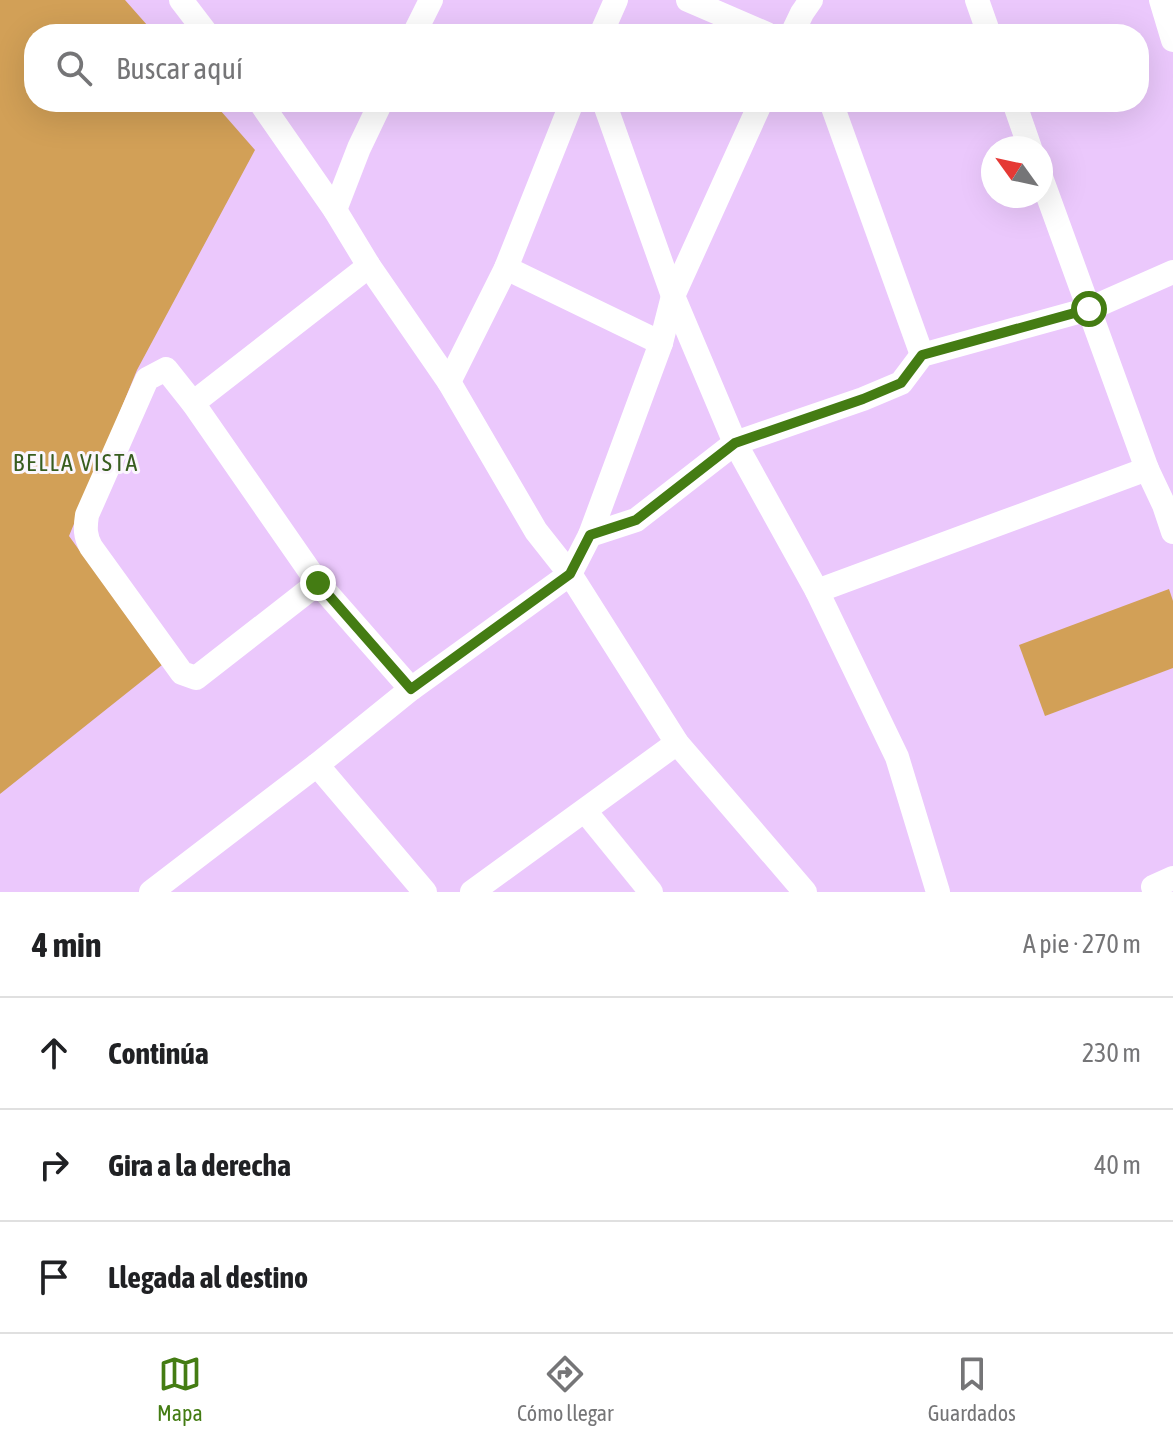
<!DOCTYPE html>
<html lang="es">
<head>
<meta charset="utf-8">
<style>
	:root { --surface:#fff; --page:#f6f6f6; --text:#202124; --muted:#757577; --line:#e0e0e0; --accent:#447c13 }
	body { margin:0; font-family:"Asap Condensed",sans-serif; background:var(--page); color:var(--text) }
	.compass { position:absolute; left:981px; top:136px; width:72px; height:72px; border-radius:50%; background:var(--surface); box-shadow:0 8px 32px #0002; rotate:303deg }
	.stop { position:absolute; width:24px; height:24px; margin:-18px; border:6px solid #447c13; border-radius:50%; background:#fff }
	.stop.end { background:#447c13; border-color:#fff; box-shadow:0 2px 8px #0008 }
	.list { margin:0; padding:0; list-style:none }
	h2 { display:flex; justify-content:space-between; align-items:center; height:104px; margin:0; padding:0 32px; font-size:34px }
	h2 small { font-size:26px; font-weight:400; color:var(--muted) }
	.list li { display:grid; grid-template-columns:52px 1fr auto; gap:24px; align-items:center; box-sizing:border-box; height:112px; padding:0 32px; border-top:2px solid var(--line) }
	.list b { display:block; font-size:30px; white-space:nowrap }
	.list em { font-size:26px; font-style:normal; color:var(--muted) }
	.icon { flex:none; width:44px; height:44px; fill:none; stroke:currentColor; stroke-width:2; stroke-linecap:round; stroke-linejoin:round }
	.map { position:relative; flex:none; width:1173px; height:892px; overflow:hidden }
	.search { position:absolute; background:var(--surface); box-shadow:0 8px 32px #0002; left:24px; right:24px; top:24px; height:88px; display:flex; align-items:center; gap:20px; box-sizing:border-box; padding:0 28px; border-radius:32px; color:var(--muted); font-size:30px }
	.sheet { height:440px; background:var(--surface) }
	nav { display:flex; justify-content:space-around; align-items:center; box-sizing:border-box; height:112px; border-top:2px solid var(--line); background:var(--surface); font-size:22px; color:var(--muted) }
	nav a { display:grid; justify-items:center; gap:4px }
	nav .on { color:var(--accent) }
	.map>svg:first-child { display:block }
	.green { fill:#d2a057 }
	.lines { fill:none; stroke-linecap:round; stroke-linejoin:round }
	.minor { stroke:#fff; stroke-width:24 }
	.route { stroke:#447c13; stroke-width:10 }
	.labels { text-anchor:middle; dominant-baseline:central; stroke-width:6; stroke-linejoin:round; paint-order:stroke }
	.neighbourhood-label { font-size:24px; letter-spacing:2px; fill:#385d1f; stroke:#fbf6fd }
</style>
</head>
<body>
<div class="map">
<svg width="1173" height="892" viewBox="0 0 1173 892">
	<rect width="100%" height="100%" fill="#ebc8fc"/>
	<g class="green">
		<polygon points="0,0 125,0 155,34 34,34 34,102 213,102 255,150 137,370 69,536 162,665 0,794"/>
		<polygon points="1169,589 1173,601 1173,668 1045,716 1019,645"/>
	</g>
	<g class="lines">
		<g class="minor">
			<polyline points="181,0 207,34"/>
			<polyline points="688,0 767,34"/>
			<polyline points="977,0 989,34"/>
			<polyline points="1161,0 1173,40"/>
			<polyline points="414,34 431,0"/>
			<polyline points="601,34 616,0"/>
			<polyline points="792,34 802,13 811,0"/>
			<polyline points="260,102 335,210 369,266 449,382 536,531 570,574 590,535 636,520 735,443 863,399 901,383 922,355 1089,309 1173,272"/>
			<polyline points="604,102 673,296 735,443 817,591 897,757 938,892"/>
			<polyline points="831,102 922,355"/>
			<polyline points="1014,102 1030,148"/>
			<polyline points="1041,177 1147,469 1164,505 1173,532"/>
			<polyline points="335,210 359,148 381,102"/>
			<polyline points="506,268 661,343"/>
			<polyline points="449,382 506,268 572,102"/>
			<polyline points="193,403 369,266"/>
			<polyline points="590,535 661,343 673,296 761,102"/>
			<path d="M318 583 196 678 182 673 91 547C85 536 85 528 87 515L147 379 166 369 193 403 318 583 411 689"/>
			<polyline points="817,591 1147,469"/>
			<polyline points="317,765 411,689 570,574 677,743 805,892"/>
			<polyline points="585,811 651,892"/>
			<polyline points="151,892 317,765 425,892"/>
			<polyline points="472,892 677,743"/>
			<polyline points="1156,892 1153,887 1173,878"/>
		</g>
	</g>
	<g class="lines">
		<polyline class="route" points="318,583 411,689 570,574 590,535 636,520 735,443 863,399 901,383 922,355 1089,309"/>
	</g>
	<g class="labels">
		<g class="neighbourhood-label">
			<text x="76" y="462">BELLA VISTA</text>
		</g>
	</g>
</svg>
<svg class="compass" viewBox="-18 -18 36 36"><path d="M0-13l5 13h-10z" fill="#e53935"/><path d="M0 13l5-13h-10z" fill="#757577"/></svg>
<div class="stop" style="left:1089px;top:309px"></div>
<div class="stop end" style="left:318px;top:583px"></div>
<div class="search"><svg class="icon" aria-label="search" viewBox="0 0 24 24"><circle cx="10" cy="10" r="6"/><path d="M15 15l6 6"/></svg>Buscar aquí</div>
</div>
<section class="sheet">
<h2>4 min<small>A pie · 270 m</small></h2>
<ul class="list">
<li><svg class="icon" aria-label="ahead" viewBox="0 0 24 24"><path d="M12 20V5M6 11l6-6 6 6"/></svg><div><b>Continúa</b></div><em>230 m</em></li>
<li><svg class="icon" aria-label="right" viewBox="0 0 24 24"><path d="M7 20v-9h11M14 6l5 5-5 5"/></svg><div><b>Gira a la derecha</b></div><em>40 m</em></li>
<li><svg class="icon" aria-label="arrive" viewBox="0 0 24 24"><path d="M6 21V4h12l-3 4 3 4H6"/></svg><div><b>Llegada al destino</b></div></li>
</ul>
</section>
<nav>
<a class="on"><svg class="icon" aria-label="map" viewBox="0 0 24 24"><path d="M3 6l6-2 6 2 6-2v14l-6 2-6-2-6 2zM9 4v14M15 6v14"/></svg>Mapa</a>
<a><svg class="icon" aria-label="directions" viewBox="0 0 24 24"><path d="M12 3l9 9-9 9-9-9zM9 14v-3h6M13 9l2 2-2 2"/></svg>Cómo llegar</a>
<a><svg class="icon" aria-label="saved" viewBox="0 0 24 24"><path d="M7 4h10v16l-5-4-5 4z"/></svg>Guardados</a>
</nav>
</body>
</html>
